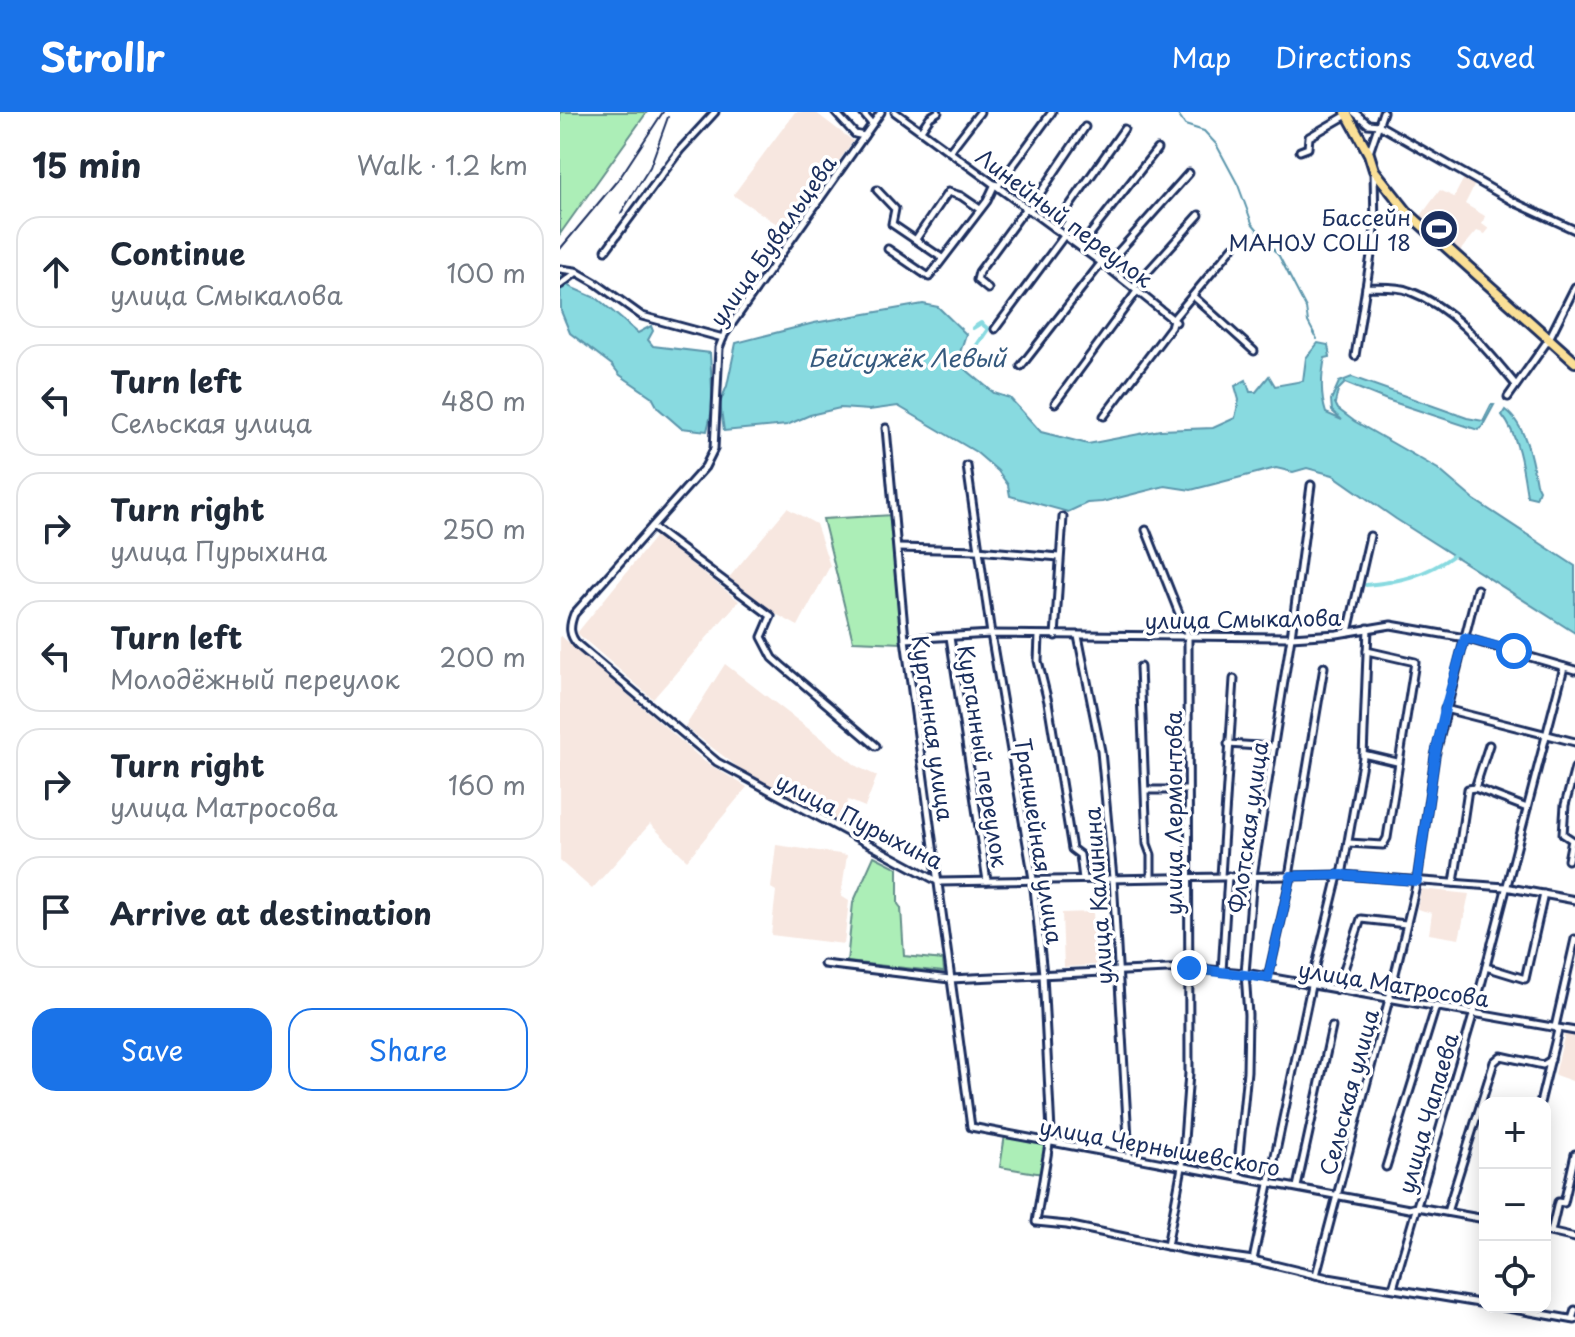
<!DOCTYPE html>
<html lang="en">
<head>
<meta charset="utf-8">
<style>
	:root { --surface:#fff; --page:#f6f6f7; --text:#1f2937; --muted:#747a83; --line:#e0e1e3; --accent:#1a73e8 }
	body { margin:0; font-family:"Playpen Sans",sans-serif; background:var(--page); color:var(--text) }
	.controls { position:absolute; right:24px; bottom:24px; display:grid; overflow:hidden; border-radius:16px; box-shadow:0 4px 20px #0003 }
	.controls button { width:72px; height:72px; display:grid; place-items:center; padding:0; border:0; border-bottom:2px solid var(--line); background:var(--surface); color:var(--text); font:40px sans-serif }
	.stop { position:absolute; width:24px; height:24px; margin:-18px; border:6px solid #1a73e8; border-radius:50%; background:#fff }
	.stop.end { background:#1a73e8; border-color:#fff; box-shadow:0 2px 8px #0008 }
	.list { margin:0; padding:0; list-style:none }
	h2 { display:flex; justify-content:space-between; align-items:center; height:104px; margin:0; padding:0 32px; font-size:34px }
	h2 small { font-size:26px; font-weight:400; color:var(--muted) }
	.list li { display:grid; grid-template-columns:52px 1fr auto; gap:24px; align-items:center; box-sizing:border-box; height:112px; margin:0 16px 16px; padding:0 16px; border:2px solid var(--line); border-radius:24px }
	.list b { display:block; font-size:30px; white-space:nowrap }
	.list p { margin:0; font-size:26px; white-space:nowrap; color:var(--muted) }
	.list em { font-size:26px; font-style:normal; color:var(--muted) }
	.actions { display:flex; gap:16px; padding:24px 32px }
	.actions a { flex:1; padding:18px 0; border:2px solid var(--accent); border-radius:24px; text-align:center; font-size:28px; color:var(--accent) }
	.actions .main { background:var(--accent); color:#fff }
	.icon { flex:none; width:44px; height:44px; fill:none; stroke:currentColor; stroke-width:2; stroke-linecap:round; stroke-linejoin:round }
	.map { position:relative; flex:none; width:1015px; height:1225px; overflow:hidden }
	header { display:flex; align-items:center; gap:48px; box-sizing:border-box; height:112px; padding:0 40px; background:var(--accent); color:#fff }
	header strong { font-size:38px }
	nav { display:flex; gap:44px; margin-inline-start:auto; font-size:28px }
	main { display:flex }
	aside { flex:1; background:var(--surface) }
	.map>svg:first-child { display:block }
	.built { fill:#f7e7e0 }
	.green { fill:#aceeb7; stroke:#648e8a; stroke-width:2 }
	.water { fill:#88dae0; stroke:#5c96ac; stroke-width:2 }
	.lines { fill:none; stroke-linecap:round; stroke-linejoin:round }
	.stream { stroke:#5c96ac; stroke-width:2 }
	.canal { stroke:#88dae0; stroke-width:4 }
	.minor-casing { stroke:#1b2f5e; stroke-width:11 }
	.major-casing { stroke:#1b2f5e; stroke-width:14 }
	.minor { stroke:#fff; stroke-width:5 }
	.major { stroke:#fadf96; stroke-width:8 }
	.rail { stroke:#1b2f5e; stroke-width:2 }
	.route { stroke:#1a73e8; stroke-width:10 }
	.labels { text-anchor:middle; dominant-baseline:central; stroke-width:7; stroke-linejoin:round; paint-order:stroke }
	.poi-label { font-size:22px; fill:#1b2f5e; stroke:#fff; text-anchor:end }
	.street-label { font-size:22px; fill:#1b2f5e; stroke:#fff }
	.water-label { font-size:24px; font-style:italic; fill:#365a7e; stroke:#fff }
</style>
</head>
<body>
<header>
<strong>Strollr</strong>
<nav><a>Map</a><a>Directions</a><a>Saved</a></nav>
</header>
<main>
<aside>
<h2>15 min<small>Walk · 1.2 km</small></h2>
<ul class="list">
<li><svg class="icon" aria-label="ahead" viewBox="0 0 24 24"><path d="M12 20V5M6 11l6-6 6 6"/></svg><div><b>Continue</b><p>улица Смыкалова</p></div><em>100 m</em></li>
<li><svg class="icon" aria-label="left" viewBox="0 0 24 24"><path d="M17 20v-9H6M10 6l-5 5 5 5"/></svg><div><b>Turn left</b><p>Сельская улица</p></div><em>480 m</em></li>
<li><svg class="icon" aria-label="right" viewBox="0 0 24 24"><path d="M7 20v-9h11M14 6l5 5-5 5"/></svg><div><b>Turn right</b><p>улица Пурыхина</p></div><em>250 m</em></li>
<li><svg class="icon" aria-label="left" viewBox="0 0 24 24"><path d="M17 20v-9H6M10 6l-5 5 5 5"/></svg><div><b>Turn left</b><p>Молодёжный переулок</p></div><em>200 m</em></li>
<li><svg class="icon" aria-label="right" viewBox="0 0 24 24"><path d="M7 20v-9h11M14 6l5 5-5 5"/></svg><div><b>Turn right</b><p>улица Матросова</p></div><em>160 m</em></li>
<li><svg class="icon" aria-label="arrive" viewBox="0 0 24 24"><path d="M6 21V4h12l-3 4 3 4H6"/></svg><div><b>Arrive at destination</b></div></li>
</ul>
<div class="actions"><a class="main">Save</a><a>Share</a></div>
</aside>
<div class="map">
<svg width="1015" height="1225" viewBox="0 0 1015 1225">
	<rect width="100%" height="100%" fill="#fff"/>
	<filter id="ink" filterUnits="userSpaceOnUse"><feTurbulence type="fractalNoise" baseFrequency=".0125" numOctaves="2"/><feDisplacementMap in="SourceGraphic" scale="16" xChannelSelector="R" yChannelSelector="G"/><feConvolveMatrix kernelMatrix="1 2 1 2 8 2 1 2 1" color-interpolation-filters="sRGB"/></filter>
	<g filter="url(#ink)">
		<g class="built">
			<polygon points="235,0 255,0 293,29 229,120 173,83"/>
			<polygon points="904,66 915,72 905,92 925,104 922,112 929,117 925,122 917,119 898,141 860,105 880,78 894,85"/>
			<polygon points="227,396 256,412 270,454 238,514 201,494 167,468"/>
			<polygon points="96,424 179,489 93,587 17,521"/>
			<polygon points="0,523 145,650 187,675 127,748 90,712 32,777 0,749"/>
			<polygon points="165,552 298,655 317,664 305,695 288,688 278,712 195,668 125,615"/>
			<polygon points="216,733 287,743 281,784 289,789 284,832 211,823 216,779 211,776"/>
			<polygon points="861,777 909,782 899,827 869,822 872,801 857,797"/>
			<polygon points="533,800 536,853 504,855 502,801"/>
			<polygon points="1005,921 1015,925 1015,970 995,963"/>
		</g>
		<g class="green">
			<polygon points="0,0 87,0 0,122"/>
			<polygon points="333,403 342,531 293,529 263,407"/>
			<polygon points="314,744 338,756 338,792 341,796 344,844 383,848 384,860 287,850 293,791"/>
			<polygon points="445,1023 487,1031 483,1062 440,1055"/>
		</g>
		<g class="water">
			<polygon points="0,165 10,175 38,187 78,221 91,214 93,219 88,228 93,234 150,241 153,294 147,319 121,316 98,296 92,285 60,263 52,253 10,221 1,199"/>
			<path d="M363 192 378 195 406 222 397 250 434 281 450 286 481 320 528 332 600 318 653 316 675 306 679 288 675 274 686 268 690 280H696L709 264 715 274 743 269 746 246 758 231 768 233 770 245 765 246C761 265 760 283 766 301L782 308 772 299 771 288 779 270 792 265 907 306 923 309 931 293H934L922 315 918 318 827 288 785 271 778 278 775 291 778 297 794 309 878 357 913 387 1015 454V521L836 407 773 363 747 356 733 360 716 356 631 378 605 374 542 390 527 391 508 400 450 384 448 373 438 359 416 340 338 294 309 298 280 296 250 303 227 313 164 319 160 291 167 274 176 231 254 211Z"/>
			<path d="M945 298C966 313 972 348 976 372L979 378 976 386 967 384C963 358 959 324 942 303Z"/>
		</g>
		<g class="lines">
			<polyline class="stream" points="616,0 625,13 644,19 656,32 678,73 692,111 719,144 746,196 748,210 757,227"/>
			<g class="canal">
				<polyline points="402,255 428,217 421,211 413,216"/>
				<path d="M806 473C839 470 867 463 894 443"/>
			</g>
			<g class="minor-casing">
				<g id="minor">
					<polyline points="275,0 295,22 304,24"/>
					<polyline points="302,0 312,12"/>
					<path d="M321 0 164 223 159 236 154 337 145 355 14 502C9 515 9 523 18 533L157 650 379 770 782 763 945 775 1015 788"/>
					<polyline points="335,0 546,154 616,210"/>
					<polyline points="794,0 808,12 819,13 956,91 1015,118"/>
					<polyline points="361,18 370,5 378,0"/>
					<polyline points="390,39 420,0"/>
					<polyline points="740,39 748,36 749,25 787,3"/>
					<polyline points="809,41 823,0"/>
					<polyline points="438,74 492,0"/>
					<polyline points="317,78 335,97 332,112 382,146"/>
					<polyline points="469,98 525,15"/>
					<polyline points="494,116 564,17"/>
					<polyline points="356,127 388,80 401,84 420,97"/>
					<polyline points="520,135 597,37"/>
					<polyline points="328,137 369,165 427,89 435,72"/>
					<polyline points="46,138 120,38 155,0"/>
					<polyline points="546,154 629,61"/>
					<polyline points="0,157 15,159 36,171 82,204 163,226"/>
					<polyline points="0,173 17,160"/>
					<polyline points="574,175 639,103"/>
					<path d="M806 175C819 176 837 174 849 179 895 196 926 237 956 273"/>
					<polyline points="428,177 417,168 419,160 466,96"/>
					<polyline points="633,184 694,239"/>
					<polyline points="435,217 504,124"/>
					<polyline points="795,244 815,118 814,59"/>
					<polyline points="461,254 542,150"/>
					<polyline points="948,285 989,227 1015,175"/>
					<polyline points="495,291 578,178"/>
					<polyline points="544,304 611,215 613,207 673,135"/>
					<polyline points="326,316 345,527 411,1015 849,1097 857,1095 925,1107"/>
					<polyline points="407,354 431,522 473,767 483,862 491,1020 476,1110 507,1113 636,1140 693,1148 768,1166 925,1192"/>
					<polyline points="92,415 211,504 202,525 213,546 222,554 316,634"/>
					<polyline points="586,418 628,524 629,961 622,1055 607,1134"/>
					<polyline points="338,436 417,438 499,445"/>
					<polyline points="788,520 810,424"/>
					<polyline points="479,524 478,549 488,590 512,737 520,743 523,767"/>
					<polyline points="495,524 503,405"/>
					<polyline points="518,524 541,639 553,766 569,1044"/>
					<polyline points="390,525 427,769"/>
					<polyline points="345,527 431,522 731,525 777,522 831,513 905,526 1015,558"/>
					<polyline points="580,555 587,732 591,743 591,765"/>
					<polyline points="885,597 1015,630"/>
					<polyline points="668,632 714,635"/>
					<polyline points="803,642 837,650"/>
					<polyline points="915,676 967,696"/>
					<polyline points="586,678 627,678"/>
					<polyline points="788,731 823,733 827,726 855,550 807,539"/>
					<polyline points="1008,748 1012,728 1003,722 1005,693 1015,656"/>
					<polyline points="782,763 803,645 808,516"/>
					<polyline points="661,764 674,567"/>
					<polyline points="729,764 764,555"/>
					<polyline points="894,771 908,677 915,676 929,633"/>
					<polyline points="264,852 390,867 629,856 685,861 1015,919"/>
					<polyline points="926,855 965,867 984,782"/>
					<polyline points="662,859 668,764"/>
					<polyline points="708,866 731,764"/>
					<polyline points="777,878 801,807 846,812"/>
					<polyline points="980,991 998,918 995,915 1015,827"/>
					<polyline points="826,1055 876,894"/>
					<polyline points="677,1063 687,959 688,903 685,861 693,764 731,525 751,373"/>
					<polyline points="737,1075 772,915"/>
					<polyline points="887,1100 934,950 941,944 983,953 991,948"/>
					<polyline points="985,1119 1015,1126"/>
					<polyline points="991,1120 998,1090 1004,1091 1015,1042"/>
					<polyline points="693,1148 751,874 778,764"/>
					<polyline points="756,1163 829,887 857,769 875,644 917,477"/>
					<polyline points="833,1176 914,900 1004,555"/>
					<polyline points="942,1195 1015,1208"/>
					<polyline points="1012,1207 1015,1198"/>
				</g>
			</g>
			<g class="major-casing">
				<polyline id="major" points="786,0 809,42 814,58 848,101 1015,250"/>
			</g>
			<use href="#minor" class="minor"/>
			<use href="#major" class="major"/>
			<g class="rail">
				<polyline points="61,101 90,55 108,5"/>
				<polyline points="0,137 61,64 103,0"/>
			</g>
		</g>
	</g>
	<g class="lines" filter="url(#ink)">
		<polyline class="route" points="629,856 708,866 731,764 782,763 857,769 875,644 885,597 905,526 954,539"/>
	</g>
	<defs>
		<g id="stadium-disc" transform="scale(2)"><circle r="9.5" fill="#1b2f5e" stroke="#fff"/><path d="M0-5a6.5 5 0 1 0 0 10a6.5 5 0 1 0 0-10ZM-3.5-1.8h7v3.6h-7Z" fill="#fff"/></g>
	</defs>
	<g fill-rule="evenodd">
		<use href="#stadium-disc" x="879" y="117"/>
	</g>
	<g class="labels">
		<g class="poi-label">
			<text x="851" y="104">Бассейн<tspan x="851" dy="25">МАНОУ СОШ 18</tspan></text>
		</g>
		<g class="street-label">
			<text transform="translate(505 105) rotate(37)">Линейный переулок</text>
			<text transform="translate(212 128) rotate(-55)">улица Бувальцева</text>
			<text transform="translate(683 506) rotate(-1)">улица Смыкалова</text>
			<text transform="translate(374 616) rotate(82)">Курганная улица</text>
			<text transform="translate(424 644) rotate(81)">Курганный переулок</text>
			<text transform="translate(612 701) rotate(-90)">улица Лермонтова</text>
			<text transform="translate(300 708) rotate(27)">улица Пурыхина</text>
			<text transform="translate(687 715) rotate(-82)">Флотская улица</text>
			<text transform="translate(480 729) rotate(81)">Траншейная улица</text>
			<text transform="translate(537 784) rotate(-94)">улица Калинина</text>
			<text transform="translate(834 871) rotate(9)">улица Матросова</text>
			<text transform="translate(788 980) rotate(-75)">Сельская улица</text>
			<text transform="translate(867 1001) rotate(-74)">улица Чапаева</text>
			<text transform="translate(600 1034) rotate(10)">улица Чернышевского</text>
		</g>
		<g class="water-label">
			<text x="347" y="245">Бейсужёк Левый</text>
		</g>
	</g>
</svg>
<div class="controls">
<button>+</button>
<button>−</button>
<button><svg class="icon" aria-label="locate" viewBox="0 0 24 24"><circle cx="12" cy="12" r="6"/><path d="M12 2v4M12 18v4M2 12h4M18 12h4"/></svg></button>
</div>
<div class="stop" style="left:954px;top:539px"></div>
<div class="stop end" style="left:629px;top:856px"></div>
</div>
</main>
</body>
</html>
